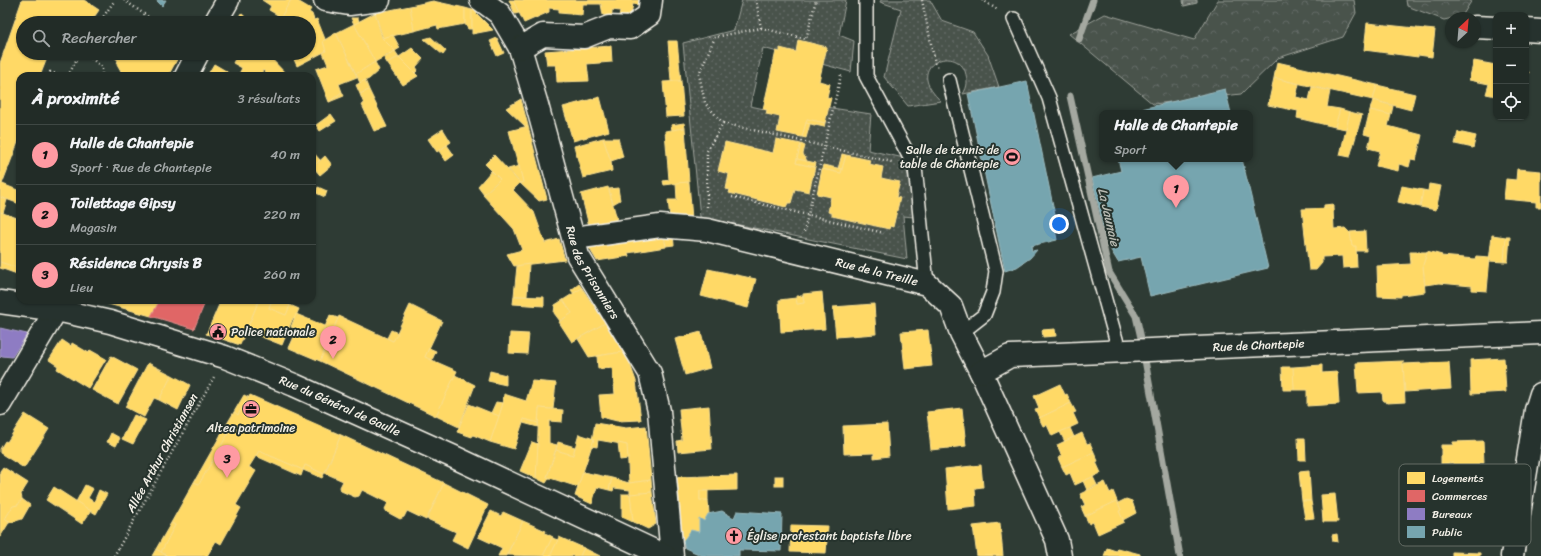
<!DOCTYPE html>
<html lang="fr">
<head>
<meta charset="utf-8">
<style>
	:root { --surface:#222c27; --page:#2e3833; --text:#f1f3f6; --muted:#a2a7a7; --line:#3f4844; --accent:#ff9aa2 }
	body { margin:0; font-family:Sriracha,sans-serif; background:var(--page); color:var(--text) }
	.controls { position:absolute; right:12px; top:12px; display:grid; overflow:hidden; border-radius:8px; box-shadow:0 1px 3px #0004 }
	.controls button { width:36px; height:36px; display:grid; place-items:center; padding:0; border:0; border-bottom:1px solid var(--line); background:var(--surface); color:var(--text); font:20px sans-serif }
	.compass { position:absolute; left:1445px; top:12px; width:36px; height:36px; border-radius:50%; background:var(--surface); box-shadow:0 1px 3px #0004; rotate:26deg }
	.you { position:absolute; left:1059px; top:224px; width:14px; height:14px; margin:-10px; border:3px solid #fff; border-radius:50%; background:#1a73e8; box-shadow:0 0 0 6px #1a73e833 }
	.badge { display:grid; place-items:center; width:26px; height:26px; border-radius:50%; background:var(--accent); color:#111; font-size:13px; font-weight:700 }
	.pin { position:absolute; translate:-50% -33px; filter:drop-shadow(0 1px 2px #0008) }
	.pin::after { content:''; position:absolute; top:21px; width:14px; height:12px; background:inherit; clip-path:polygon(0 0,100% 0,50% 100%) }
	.popup { position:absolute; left:1099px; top:110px; width:154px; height:52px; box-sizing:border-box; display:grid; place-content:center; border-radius:8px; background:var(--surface); filter:drop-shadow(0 1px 3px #0005); font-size:13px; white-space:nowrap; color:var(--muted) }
	.popup b { font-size:15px; color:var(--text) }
	.popup::after { content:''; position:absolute; left:50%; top:100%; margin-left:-8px; border:8px solid transparent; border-top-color:var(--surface) }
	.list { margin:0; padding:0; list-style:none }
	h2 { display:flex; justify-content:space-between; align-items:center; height:52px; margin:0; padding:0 16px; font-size:17px }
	h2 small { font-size:13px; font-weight:400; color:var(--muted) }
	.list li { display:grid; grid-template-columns:26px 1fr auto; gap:12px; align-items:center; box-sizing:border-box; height:60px; padding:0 16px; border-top:1px solid var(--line) }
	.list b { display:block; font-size:15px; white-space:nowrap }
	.list p { margin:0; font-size:13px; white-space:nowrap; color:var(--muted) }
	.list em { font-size:13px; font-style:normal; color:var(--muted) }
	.icon { flex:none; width:22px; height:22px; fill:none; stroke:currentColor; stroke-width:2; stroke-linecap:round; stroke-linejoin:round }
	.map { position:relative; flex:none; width:1541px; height:556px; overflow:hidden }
	.search { position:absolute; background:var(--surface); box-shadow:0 1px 3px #0004; left:16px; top:16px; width:300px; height:44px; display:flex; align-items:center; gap:10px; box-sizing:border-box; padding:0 14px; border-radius:22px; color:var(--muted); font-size:15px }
	.panel { position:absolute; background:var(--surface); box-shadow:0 1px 3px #0004; left:16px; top:72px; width:300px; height:232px; border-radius:12px }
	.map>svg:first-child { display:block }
	.grass { fill:url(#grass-dots); stroke:#9ea29a }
	.forest { fill:url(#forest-crowns); stroke:#9ea29a }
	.water { fill:url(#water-waves); stroke:#a4a8a0 }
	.homes { fill:#ffd966; stroke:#fce08d }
	.shops { fill:#e06666; stroke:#e6908d }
	.offices { fill:#8e7cc3; stroke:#ad9fce }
	.public { fill:#76a5af; stroke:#9cbcc0 }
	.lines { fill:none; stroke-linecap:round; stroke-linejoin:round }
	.stream { stroke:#a4a8a0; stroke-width:7 }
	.lane-casing { stroke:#f4f1e8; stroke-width:16 }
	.street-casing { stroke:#f4f1e8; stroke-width:25 }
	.secondary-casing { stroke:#f4f1e8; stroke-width:25 }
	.path { stroke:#f4f1e8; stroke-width:2.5; stroke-dasharray:1 3; stroke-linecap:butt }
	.lane { stroke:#26332d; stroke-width:13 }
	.street { stroke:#26332d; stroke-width:22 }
	.secondary { stroke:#26332d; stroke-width:22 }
	.labels { text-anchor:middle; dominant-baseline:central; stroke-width:4; stroke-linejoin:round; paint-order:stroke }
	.poi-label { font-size:12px; fill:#f4f1e8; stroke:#26332d; text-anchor:start }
	.street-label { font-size:12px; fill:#f4f1e8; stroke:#26332d }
	.water-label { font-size:13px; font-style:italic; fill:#b8bab2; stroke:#26332d }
	.key { fill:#26332d; stroke:#646c65; stroke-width:1 }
	.key-label { font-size:11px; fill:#f4f1e8 }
</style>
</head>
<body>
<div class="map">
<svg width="1541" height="556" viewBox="0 0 1541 556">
	<defs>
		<pattern id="grass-dots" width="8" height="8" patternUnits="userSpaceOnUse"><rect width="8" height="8" fill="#48524c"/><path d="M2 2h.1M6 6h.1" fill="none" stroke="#636b66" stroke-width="1.8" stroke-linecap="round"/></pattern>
		<pattern id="forest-crowns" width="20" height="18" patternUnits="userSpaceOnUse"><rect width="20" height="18" fill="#48524c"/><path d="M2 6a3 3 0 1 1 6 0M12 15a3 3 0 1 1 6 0" fill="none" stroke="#636b66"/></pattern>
		<pattern id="water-waves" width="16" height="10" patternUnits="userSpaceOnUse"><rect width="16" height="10" fill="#6f7770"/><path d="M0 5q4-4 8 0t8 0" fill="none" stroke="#5c605b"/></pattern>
	</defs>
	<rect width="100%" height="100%" fill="#2e3b34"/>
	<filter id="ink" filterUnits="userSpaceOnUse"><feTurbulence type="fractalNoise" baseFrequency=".025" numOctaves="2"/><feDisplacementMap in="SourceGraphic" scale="8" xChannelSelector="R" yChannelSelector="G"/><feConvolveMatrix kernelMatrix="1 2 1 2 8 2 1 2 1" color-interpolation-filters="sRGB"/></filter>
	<g filter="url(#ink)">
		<g class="grass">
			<polygon points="742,0 846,0 839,35 854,41 851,72 763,48 750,106 822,121 825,107 871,114 868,150 904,158 916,211 914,217 903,216 907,259 700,217 683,43 734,30"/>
			<path d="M881 0H930L942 21 973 32 988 55 999 87 963 94C968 86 968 81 965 71 954 44 902 66 941 101L908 106 884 77 901 9 880 2Z"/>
		</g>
		<g class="forest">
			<polygon points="1218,0 1354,0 1356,13 1343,37 1278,58 1241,94 1153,104 1069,34 1105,14 1194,40"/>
			<polygon points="1406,0 1472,0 1462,16 1444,20 1407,6"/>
		</g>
		<polygon class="water" points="1183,0 1197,0 1197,3 1184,6"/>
		<g class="homes">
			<polygon points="22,0 84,0 99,10 90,23 23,23 23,53 49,53 40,76 20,76 20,137 2,184 0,183 0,63"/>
			<polygon points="262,0 291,0 281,17 269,10 271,6"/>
			<polygon points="291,0 296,0 311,9 309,12 312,14 314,20 317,19 325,39 323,41 326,51 297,66 291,53 309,53 309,23 276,23 275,19 278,15 281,17"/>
			<polygon points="509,0 513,0 519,13 515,14"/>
			<polygon points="513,0 641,0 640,5 633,4 631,14 628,17 619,16 620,11 612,10 612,16 603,15 601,4 583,4 582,15 559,13 559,9 549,8 549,12 524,23"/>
			<polygon points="433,1 465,8 465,24 438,29 437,25 414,31 410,6"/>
			<polygon points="410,6 414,31 383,38 375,13"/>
			<polygon points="465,8 472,10 472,29 468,29 465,24"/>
			<polygon points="472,10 473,10 493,30 472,34"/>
			<polygon points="241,13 252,23 236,23"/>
			<polygon points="375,13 382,38 395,51 375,62 354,24"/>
			<polygon points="351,18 358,18 359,22 354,24"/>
			<polygon points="112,19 118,23 109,23"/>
			<polygon points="1367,23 1435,30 1432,57 1418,55 1418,57 1364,50"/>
			<polygon points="354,24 375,62 356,74 336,33"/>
			<polygon points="336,33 357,77 339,84 342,92 329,102 316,69 328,65 323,53 326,51 323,41"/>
			<polygon points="393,35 400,48 395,51 382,38"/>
			<polygon points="431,37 446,51 443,55 424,39"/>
			<polygon points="497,38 504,53 497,56 490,41"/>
			<polygon points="798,40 827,47 819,81 830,84 827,97 831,98 825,123 807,119 802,137 777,132 780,117 766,114 767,110 763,109 776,51 780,52 780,48 796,52"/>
			<polygon points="668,41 677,41 681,81 671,81"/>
			<polygon points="611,46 612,62 587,64 589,81 557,82 556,65 547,65 545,51"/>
			<polygon points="412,48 423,59 416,67 418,70 415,73 399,57"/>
			<polygon points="395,51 399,57 387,63 384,58"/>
			<polygon points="108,53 179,53 180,54 168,76 118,76 121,71 117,64 118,60"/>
			<polygon points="238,53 266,53 288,76 268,76 263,70 260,76 242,76 239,74 242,68 233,63"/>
			<polygon points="399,57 418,76 403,85 387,63"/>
			<polygon points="1474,61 1496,65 1496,96 1486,94 1489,84 1469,80"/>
			<polygon points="375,62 379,70 369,79 360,83 356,74"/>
			<polygon points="1277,62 1377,85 1373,100 1274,78"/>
			<polygon points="214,64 226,71 229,74 228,76 207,76"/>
			<polygon points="1526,72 1529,72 1526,88"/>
			<polygon points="1274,78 1299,84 1296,97 1309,100 1312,87 1330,91 1327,107 1340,109 1335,127 1297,118 1298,111 1268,105"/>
			<polygon points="365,80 369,90 360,94 356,85"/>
			<polygon points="681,81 684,116 666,117 663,82"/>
			<polygon points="1377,85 1415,94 1411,110 1373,100"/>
			<polygon points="369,90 387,127 374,131 362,105 364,104 360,94"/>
			<polygon points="342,92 344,96 329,102"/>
			<polygon points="600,97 609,131 573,141 563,107"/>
			<polygon points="521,99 528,126 526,127 506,108"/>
			<polygon points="1373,100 1393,106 1391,115 1370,110"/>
			<polygon points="1340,109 1350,112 1346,129 1335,127"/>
			<polygon points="1370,110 1391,115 1388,126 1422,135 1416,160 1411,159 1409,167 1399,164 1398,171 1376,166 1380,151 1368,148 1371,136 1364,134"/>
			<polygon points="1350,112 1362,115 1350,157 1340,155"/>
			<polygon points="331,114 336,121 320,131 316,125"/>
			<polygon points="807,119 825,123 824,127 806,123"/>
			<polygon points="684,123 685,128 672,130 671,125"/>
			<polygon points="806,123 810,124 806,138 802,137"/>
			<polygon points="528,126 547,199 539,201 520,183 523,182 509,131"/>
			<polygon points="685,128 689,182 664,185 663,181 669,180 665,131"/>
			<polygon points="443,129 451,142 437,152 428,139"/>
			<polygon points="1458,132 1476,136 1473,148 1455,144"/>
			<polygon points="603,138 611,161 612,171 583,178 574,146"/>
			<polygon points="603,138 618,138 623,157 611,161"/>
			<polygon points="776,139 801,144 796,163 815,167 809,192 795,189 791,203 788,203 786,207 729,193 730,190 726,189 729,174 718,171 725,142 773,153"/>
			<polygon points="801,144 805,146 803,154 807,161 797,159"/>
			<polygon points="447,145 454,155 446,161 439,151"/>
			<polygon points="312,151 320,160 313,167 312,166"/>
			<polygon points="842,154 846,155 842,169 838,169"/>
			<polygon points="494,155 520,183 513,190 534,212 545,243 559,239 565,260 514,266 507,254 522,250 514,229 483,195 500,179 485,164"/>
			<polygon points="846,155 870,160 869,164 883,167 881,178 900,182 896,197 900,198 893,227 890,226 889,229 832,216 832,213 828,212 831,197 817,194 822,169 841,173"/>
			<polygon points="325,156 332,165 320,175 313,167"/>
			<polygon points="797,159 816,163 815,167 796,163"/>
			<polygon points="823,165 842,169 841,173 822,169"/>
			<polygon points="519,166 523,182 520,183 508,169"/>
			<polygon points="1517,169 1541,171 1541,207 1536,207 1536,202 1504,199 1506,179 1516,180"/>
			<polygon points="491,171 500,179 484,194 478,186"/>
			<polygon points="689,182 692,219 670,218 668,200 677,200 676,183"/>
			<polygon points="0,183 20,191 20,204 0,197"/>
			<polygon points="1429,184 1441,186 1436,210 1420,207 1423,190 1428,191"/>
			<polygon points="1402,186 1423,190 1420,207 1398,202"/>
			<polygon points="318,187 327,191 325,197 316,193"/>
			<polygon points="608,187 617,219 589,226 581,194"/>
			<polygon points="618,188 620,200 613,204 609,189"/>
			<polygon points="0,197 7,200 3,213 0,212"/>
			<polygon points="1333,204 1333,208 1324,208 1324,205"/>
			<polygon points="1333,208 1334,229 1345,228 1352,235 1352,246 1356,246 1357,267 1343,268 1342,256 1322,257 1322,263 1316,270 1309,270 1302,209"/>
			<polygon points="0,212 20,219 20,269 0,262"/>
			<polygon points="663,231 666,247 628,253 629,256 597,261 588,246"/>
			<polygon points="663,231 673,233 674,245 666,246"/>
			<polygon points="1365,231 1366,251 1356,251 1356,246 1352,246 1350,232"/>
			<polygon points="1492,235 1506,237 1504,262 1489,261"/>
			<polygon points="1506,237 1510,237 1508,262 1504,262"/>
			<polygon points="1427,251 1442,255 1441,256 1475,259 1476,256 1490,257 1487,291 1472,290 1472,286 1439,283 1425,285 1423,265"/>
			<polygon points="1410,252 1427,252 1423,265 1425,292 1401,295 1401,297 1378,296 1377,266 1411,264"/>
			<polygon points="0,262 20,269 20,275 0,268"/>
			<polygon points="529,264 527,296 514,296 517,266"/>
			<polygon points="708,269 756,279 748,308 701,296"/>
			<polygon points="579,284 582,288 574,294 571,290"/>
			<polygon points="582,288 605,323 572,342 559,322 572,313 563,300"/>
			<polygon points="822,292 825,329 781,332 779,300 796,298 797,304 804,303 803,294"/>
			<polygon points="514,296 544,297 544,306 513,304"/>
			<polygon points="796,296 803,296 804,303 797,304"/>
			<polygon points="94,300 160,300 151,316"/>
			<polygon points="221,300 259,300 240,345 216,337 218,332 209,328"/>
			<polygon points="259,300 272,300 269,308 286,315 290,305 299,309 295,318 293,318 282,345 254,334 255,330 248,327"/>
			<polygon points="272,300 287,300 290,305 286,315 269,308"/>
			<polygon points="563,300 572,313 560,321 554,313 555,305"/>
			<polygon points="874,304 876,334 836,337 833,307"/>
			<polygon points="410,305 442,321 425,357 457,371 436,416 320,361 339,316 393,341"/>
			<polygon points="296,314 325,326 320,339 291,327"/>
			<polygon points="330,315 338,318 320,361 289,348 297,330 320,339"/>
			<polygon points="605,323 623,352 589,357 578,339"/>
			<polygon points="209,328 218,332 216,337 206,334"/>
			<polygon points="1055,329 1056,336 1043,337 1042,330"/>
			<polygon points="391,330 398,333 393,341 387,338"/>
			<polygon points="928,330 932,366 905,369 901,332"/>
			<polygon points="701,332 710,368 685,375 675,339"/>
			<polygon points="510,333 529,334 527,354 509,353"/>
			<polygon points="62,340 71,346 72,343 89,353 90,350 106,359 88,388 57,369 58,366 49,360"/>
			<polygon points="429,348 436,351 432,360 425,357"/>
			<polygon points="623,352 630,364 636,381 641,420 617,421 601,417 599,395 615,394 612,367 598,369 597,356"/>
			<polygon points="111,356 137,370 118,404 92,390"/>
			<polygon points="1504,358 1506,392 1471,394 1470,360"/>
			<polygon points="1403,361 1405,402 1387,403 1383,400 1382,392 1358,393 1356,363"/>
			<polygon points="1449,362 1451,389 1405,392 1403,364"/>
			<polygon points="148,363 172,375 159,400 154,398 144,417 125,407"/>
			<polygon points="1322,365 1322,373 1337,372 1339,404 1307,406 1307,390 1294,390 1293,367"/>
			<polygon points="1282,367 1293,367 1294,390 1283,390"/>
			<polygon points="490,371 506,375 506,385 488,381"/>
			<polygon points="172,375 190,385 178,410 159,400"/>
			<polygon points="455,375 475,385 459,427 436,416"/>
			<polygon points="532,381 556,383 553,409 539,408 538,423 524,419 514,449 490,442 503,403 504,394 526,401"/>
			<polygon points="1060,384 1065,395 1067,394 1071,403 1039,418 1035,409 1039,408 1034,396"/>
			<polygon points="244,395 248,397 238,415 234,412"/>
			<polygon points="250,395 341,435 324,474 305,465 303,470 259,451 249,467 256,471 236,505 241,508 221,544 216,541 207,556 168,556 161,552 175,525 171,523 194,482 199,484 229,432 224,429 234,412 238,415"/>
			<polygon points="496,402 503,403 499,416 491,413"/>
			<polygon points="1071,403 1076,412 1073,413 1078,424 1052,436 1047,425 1043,426 1039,418"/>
			<polygon points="469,404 499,416 490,442 473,435 472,437 457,432"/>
			<polygon points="709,406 712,449 678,452 677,441 682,440 679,409"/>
			<polygon points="539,408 563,410 562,422 549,421 549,443 557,445 547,477 550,477 546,483 536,478"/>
			<polygon points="962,408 966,446 931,450 927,412"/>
			<polygon points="25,414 49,429 24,468 0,453 0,449 5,441 7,442"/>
			<polygon points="134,415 146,420 133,444 122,439"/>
			<polygon points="524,419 538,423 538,427 523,423"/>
			<polygon points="595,423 626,428 646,426 651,480 629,483 627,445 598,440 597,447 591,446"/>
			<polygon points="887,424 889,456 874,458 874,453 844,454 843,426"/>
			<polygon points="1070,428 1074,437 1065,442 1060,432"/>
			<polygon points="224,429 229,432 199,484 194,482"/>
			<polygon points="111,433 120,438 116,446 107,442"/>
			<polygon points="1082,433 1087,444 1090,443 1094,452 1062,467 1058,458 1062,456 1057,445"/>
			<polygon points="579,434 594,439 578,487 547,477 556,450 573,455"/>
			<polygon points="341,435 444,483 426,520 407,511 404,517 400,519 387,512 385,509 388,503 362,490 359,496 355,497 341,491 340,487 343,481 325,473"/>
			<polygon points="1298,438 1305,438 1306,460 1299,460"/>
			<polygon points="1483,441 1484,463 1479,463 1479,475 1453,476 1453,463 1441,464 1441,445 1453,445 1453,442"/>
			<polygon points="532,442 538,444 536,478 520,471"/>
			<polygon points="558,442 575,447 573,455 556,450"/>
			<polygon points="618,443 627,445 628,459 620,460"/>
			<polygon points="259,451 303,470 301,476 256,456"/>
			<polygon points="1094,452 1098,461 1096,462 1101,473 1075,485 1070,473 1066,475 1062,467"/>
			<polygon points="305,465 324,474 322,478 303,470"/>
			<polygon points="981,465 983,487 975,488 976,506 948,509 945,469"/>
			<polygon points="3,467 28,483 21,494 22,499 18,505 13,506 5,519 10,521 0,537 0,471"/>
			<polygon points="1309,471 1311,501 1302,501 1299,472"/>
			<polygon points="583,472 612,478 609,490 597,487 592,504 575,496"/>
			<polygon points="737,475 737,490 700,491 700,500 708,500 709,514 704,521 699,518 699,532 691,530 683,541 677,477"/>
			<rect x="775" y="476" width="8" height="10"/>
			<polygon points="1093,477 1097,485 1087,490 1083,481"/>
			<polygon points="612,478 629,483 651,480 652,492 630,494 630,490 614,488 613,491 609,490"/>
			<polygon points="1105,482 1110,493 1113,491 1117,501 1085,516 1081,507 1085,505 1080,494"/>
			<polygon points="444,483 488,505 468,548 452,540 456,532 427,519"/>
			<rect x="1425" y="484" width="7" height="5"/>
			<polygon points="85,485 93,489 88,498 94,502 99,490 107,494 96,514 76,502"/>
			<polygon points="54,487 91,511 82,524 46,500"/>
			<rect x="700" y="491" width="8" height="9"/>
			<polygon points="652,492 656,524 648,529 633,522 630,494"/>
			<polygon points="622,494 630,494 633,522 622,517"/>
			<polygon points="1335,494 1338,522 1323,522 1321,495"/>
			<polygon points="22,499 30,505 22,519 9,523 10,521 5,519 13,506 18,505"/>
			<polygon points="1126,499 1132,501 1136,513 1123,520 1119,511 1121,510 1118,503"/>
			<polygon points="1117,501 1121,510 1119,511 1124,522 1098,534 1093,522 1089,524 1085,516"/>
			<polygon points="1302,501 1311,501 1314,518 1305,519"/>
			<polygon points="1454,502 1489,507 1484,540 1445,534 1449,505 1453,506"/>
			<polygon points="491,511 501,516 503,512 523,521 506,556 498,556 502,548 478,537"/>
			<polygon points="523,521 546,531 545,533 553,537 543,556 507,555"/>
			<polygon points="171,523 175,525 161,552 156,549"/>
			<polygon points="1000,523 1003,556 977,556 973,526"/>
			<polygon points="791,525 828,526 826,553 790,552"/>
			<polygon points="1337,534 1338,542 1333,541 1332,535"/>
			<polygon points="559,537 584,548 580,556 550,556"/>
			<polygon points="552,538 558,540 550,556 543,556"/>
			<polygon points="584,548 600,556 580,556"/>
			<polygon points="1107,548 1116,551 1117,548 1140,554 1140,556 1104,556"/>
			<polygon points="156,549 167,556 152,556"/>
			<polygon points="1452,552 1480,553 1480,556 1452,556"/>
		</g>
		<polygon class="shops" points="160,300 206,300 194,329 151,316"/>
		<polygon class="offices" points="0,328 27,334 12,357 2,356 0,358"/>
		<g class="public">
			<polygon points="156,0 166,0 162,6"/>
			<polygon points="1027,81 1056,220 1049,222 1050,224 1054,224 1057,240 1031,246 1032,251 1037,250 1030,258 1017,267 1005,271 968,94"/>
			<polygon points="1225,89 1231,113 1125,113"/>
			<polygon points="1118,159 1242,159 1268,268 1150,296 1141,257 1118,262 1112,252 1106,239 1092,178 1121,171"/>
			<polygon points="722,511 734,518 737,511 782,514 781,551 739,550 739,556 703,556 685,548 683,541 691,530 699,532 699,518 704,521 708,514"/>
		</g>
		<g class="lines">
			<g class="stream">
				<polyline points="1079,39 1093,0"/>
				<polyline points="1070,96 1109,272 1136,316 1141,338"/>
				<polyline points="1145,360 1180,556"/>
			</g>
			<g class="lane-casing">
				<g id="lane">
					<polyline points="866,0 866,76 915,167 927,284"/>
					<polyline points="1014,19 1049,98 1119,350"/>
					<polyline points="949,80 996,271 993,292 984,315 961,333"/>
				</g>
			</g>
			<g class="street-casing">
				<g id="street">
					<polyline points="325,0 349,4 379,0"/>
					<path id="s1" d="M481 0 500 14 520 48 537 105 578 256 650 373 659 411 672 556"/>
					<polyline points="215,23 228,0"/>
					<polyline points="1475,27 1496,28"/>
					<polyline points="1526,30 1541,31"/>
					<polyline points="520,48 543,35 584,37 609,27 630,28 649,15 651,0"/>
					<polyline points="186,76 198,53"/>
					<path id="s2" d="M574 238 660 226 707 230 927 284 951 306 961 333 981 372 1057 540 1060 556"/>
					<path id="s3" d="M981 372 1010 356 1541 333"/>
					<polyline points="0,404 62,300"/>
					<polyline points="1512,556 1536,410 1541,394"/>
				</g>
			</g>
			<g class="secondary-casing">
				<g id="secondary">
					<path id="s4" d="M0 302 57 310 110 322 225 357 294 385 454 457 665 556"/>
				</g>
			</g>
			<g class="path">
				<polyline points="124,0 157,23"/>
				<polyline points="922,0 935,63 938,67"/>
				<polyline points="982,0 998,10"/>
				<polyline points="99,23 115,0"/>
				<polyline points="761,28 806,39 816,0"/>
				<polyline points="85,53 102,67 102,76"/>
				<polyline points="49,76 50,72 62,76"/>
				<polyline points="68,76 80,53"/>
				<polyline points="723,123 892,162"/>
				<polyline points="732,197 884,233"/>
				<polyline points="707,207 707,151 723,123 705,103 699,74 715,37 761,28 756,0"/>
				<polyline points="804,232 841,75"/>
				<polyline points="114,556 214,377"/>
			</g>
			<use href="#lane" class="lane"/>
			<use href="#street" class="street"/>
			<use href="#secondary" class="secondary"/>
		</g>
	</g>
	<defs>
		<g id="stadium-disc" transform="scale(0.9)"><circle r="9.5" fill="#ff9aa2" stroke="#26332d"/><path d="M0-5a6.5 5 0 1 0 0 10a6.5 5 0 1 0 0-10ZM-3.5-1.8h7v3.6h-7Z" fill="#111"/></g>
		<g id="civic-disc" transform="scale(0.9)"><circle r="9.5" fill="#ff9aa2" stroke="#26332d"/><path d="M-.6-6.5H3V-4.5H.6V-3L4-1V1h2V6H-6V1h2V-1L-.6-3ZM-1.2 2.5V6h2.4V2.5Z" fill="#111"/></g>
		<g id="office-disc" transform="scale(0.9)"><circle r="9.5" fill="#ff9aa2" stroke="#26332d"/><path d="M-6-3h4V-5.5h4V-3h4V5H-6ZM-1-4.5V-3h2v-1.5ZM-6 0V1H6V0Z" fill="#111"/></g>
		<g id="church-disc" transform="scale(0.9)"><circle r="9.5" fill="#ff9aa2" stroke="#26332d"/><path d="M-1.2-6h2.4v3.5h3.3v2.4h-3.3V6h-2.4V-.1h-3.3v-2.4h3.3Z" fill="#111"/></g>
	</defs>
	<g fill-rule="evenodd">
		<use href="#stadium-disc" x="1012" y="157"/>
		<use href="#civic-disc" x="218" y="332"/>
		<use href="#office-disc" x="251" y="409"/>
		<use href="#church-disc" x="734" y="536"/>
	</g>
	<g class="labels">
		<g class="poi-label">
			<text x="999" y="150" text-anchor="end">Salle de tennis de<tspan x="999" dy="14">table de Chantepie</tspan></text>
			<text x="231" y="332">Police nationale</text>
			<text x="251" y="428" text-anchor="middle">Altea patrimoine</text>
			<text x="747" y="536">Église protestant baptiste libre</text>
		</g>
		<g class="street-label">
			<text stroke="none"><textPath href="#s1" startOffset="300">Rue des Prisonniers</textPath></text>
			<text stroke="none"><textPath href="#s2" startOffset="309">Rue de la Treille</textPath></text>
			<text stroke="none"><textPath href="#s3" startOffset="282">Rue de Chantepie</textPath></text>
			<text stroke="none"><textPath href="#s4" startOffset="357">Rue du Général de Gaulle</textPath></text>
			<text transform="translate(162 453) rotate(-61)">Allée Arthur Christiansen</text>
		</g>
		<g class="water-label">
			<text transform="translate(1109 217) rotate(77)">La Jaunaie</text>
		</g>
	</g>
	<rect x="1399" y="464" width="132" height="82" rx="6" class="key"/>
	<rect x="1407" y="472" width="18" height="12" fill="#ffd966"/>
	<rect x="1407" y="490" width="18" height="12" fill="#e06666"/>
	<rect x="1407" y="508" width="18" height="12" fill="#8e7cc3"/>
	<rect x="1407" y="526" width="18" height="12" fill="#76a5af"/>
	<g class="key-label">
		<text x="1432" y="482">Logements</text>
		<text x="1432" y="500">Commerces</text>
		<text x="1432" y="518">Bureaux</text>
		<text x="1432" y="536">Public</text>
	</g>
</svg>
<div class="controls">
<button>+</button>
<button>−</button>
<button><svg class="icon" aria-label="locate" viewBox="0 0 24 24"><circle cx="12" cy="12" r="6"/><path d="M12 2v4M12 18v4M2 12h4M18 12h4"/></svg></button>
</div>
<svg class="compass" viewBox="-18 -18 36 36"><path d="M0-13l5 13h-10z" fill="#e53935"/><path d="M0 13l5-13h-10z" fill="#a2a7a7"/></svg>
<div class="you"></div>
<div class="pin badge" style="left:1176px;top:208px">1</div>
<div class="popup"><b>Halle de Chantepie</b>Sport</div>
<div class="pin badge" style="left:333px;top:359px">2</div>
<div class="pin badge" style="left:227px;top:478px">3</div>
<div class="search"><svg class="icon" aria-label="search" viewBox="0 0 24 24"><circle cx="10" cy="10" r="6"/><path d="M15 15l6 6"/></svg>Rechercher</div>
<section class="panel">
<h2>À proximité<small>3 résultats</small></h2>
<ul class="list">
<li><span class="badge">1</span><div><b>Halle de Chantepie</b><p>Sport · Rue de Chantepie</p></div><em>40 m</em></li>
<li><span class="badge">2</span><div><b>Toilettage Gipsy</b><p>Magasin</p></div><em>220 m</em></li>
<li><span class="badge">3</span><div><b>Résidence Chrysis B</b><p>Lieu</p></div><em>260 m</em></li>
</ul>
</section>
</div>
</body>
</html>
